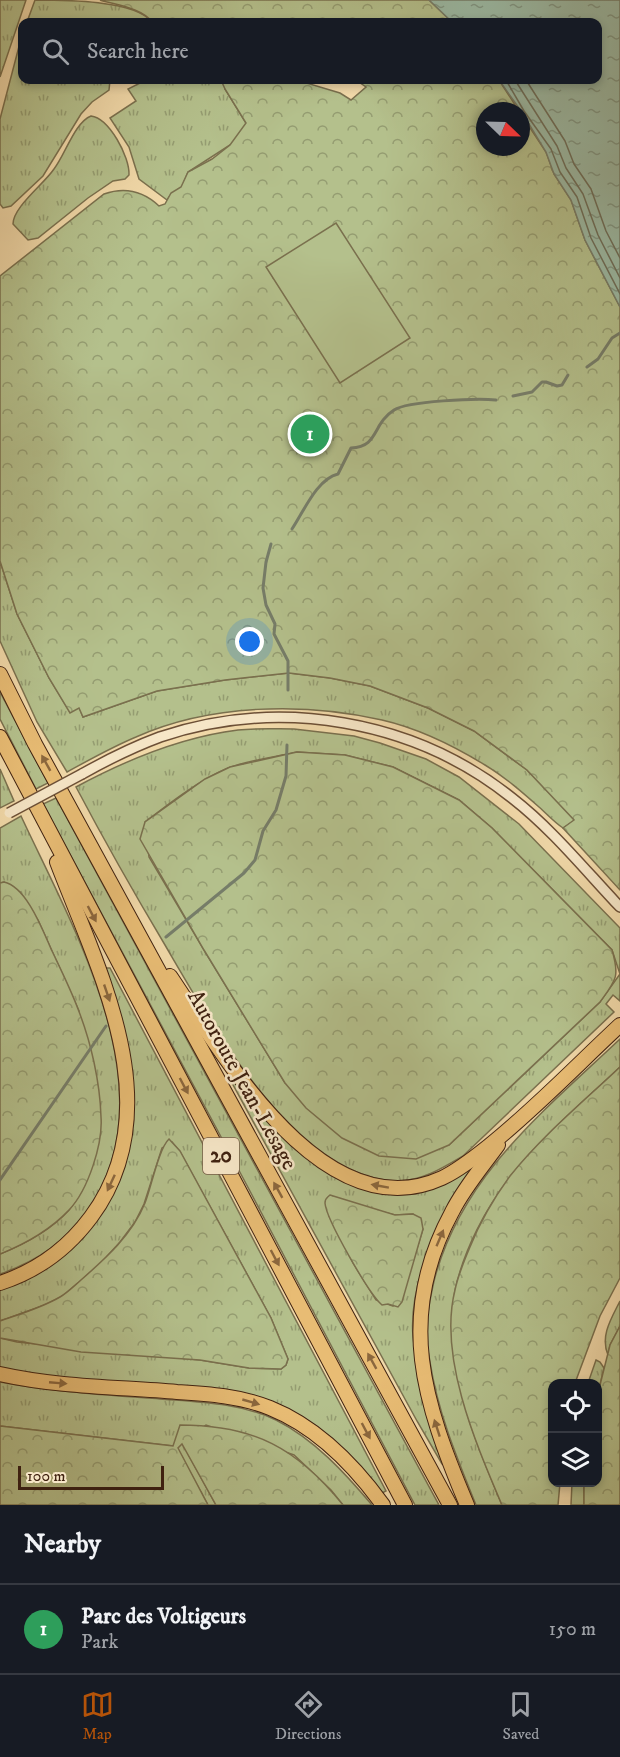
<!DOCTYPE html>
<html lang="en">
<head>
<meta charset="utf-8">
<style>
	:root { --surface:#171b24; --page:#242831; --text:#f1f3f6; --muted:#9ea1a6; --line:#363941; --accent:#b45309 }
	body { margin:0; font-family:"IM FELL DW Pica",serif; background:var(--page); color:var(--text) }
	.controls { position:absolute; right:18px; bottom:18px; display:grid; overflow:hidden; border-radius:12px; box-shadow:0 3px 9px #0003 }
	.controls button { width:54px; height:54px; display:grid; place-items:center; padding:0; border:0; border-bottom:2px solid var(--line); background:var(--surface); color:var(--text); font:30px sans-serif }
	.compass { position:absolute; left:476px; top:102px; width:54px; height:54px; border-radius:50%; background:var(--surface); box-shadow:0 3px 9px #0003; rotate:113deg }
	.scale { position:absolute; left:18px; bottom:15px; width:146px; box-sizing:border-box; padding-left:6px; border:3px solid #3f2110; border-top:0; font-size:16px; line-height:21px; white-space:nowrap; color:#3f2110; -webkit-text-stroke:4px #f6e6c7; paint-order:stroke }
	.you { position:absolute; left:250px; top:642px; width:21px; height:21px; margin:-15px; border:4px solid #fff; border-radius:50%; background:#1a73e8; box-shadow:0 0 0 9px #1a73e833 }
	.badge { display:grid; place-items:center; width:39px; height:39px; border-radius:50%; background:var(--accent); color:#fff; font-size:20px; font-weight:700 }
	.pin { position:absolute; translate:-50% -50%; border:3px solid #fff; box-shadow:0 2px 6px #0006 }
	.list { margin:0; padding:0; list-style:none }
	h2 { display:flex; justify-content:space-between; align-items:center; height:78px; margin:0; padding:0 24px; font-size:26px }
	h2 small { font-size:20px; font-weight:400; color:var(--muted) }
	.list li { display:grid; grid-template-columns:39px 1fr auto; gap:18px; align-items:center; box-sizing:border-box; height:90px; padding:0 24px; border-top:2px solid var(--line) }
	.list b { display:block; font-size:22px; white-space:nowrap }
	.list p { margin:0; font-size:20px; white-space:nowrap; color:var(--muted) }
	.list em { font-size:20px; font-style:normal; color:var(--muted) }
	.icon { flex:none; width:33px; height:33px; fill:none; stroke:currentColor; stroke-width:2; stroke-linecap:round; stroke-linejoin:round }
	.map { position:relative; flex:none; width:620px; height:1505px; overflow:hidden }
	.search { position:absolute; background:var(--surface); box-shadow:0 3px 9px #0003; left:18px; right:18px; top:18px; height:66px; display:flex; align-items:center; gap:15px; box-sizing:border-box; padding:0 21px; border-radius:12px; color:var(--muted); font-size:22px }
	.sheet { height:168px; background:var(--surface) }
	nav { display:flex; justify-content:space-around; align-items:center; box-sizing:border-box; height:84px; border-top:2px solid var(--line); background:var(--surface); font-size:16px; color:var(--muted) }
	nav a { display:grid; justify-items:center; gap:3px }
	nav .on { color:var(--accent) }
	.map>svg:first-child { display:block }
	.grass { fill:url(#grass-tufts); stroke:#7a704e; stroke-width:1.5; fill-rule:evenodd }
	.forest { fill:url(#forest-crowns); stroke:#7a704e; stroke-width:1.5 }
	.pitch { fill:#b4c08c; stroke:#7a704e; stroke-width:1.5 }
	.water { fill:url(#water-ripples); stroke:#767d69; stroke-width:1.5 }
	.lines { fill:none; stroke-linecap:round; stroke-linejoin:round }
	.shore { stroke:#6d6e5a; stroke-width:1.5 }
	.stream { stroke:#767d69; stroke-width:3 }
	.minor-casing { stroke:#6c4f36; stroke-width:12 }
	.highway-casing { stroke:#3f2110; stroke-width:16 }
	.minor { stroke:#f6e6c7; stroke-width:9 }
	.highway { stroke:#e8bc74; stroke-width:14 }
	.minor-bridge-casing { stroke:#6c4f36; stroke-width:12; stroke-linecap:butt }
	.minor-bridge { stroke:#f6e6c7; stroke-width:9 }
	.oneway { fill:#8b673d }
	.labels { text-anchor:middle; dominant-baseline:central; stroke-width:5; stroke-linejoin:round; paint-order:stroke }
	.shield { fill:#f6e6c7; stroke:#765c47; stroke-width:1.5 }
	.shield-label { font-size:21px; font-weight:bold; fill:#3f2110 }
	.street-label { font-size:22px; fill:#3f2110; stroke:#f6e6c7 }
</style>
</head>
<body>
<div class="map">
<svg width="620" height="1505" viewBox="0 0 620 1505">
	<defs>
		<pattern id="grass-tufts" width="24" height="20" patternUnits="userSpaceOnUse" patternTransform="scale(1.5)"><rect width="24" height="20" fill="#b4c08c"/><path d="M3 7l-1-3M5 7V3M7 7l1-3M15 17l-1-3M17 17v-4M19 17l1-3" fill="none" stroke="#949c71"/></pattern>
		<pattern id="forest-crowns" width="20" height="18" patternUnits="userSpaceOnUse" patternTransform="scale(1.5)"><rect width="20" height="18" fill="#b4c08c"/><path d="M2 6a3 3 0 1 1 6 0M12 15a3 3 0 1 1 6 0" fill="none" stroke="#949c71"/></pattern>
		<pattern id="water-ripples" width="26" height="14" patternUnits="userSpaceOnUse" patternTransform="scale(1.5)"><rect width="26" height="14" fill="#9bbaa5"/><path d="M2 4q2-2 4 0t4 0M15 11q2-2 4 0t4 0" fill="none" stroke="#809785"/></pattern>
	</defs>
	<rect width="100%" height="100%" fill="#f1d9a9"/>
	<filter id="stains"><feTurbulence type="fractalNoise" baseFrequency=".00333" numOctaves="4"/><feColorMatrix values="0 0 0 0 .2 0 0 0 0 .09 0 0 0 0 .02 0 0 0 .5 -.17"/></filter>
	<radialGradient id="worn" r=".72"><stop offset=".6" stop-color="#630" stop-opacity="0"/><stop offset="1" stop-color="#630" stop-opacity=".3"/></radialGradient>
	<g class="grass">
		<polygon points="0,0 26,0 0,77"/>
		<path d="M35 0C64 0 135 0 152 22H27Z"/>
		<polygon points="22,35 22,80 110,80 109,90 92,102 81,114 43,176 11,206 3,208 0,204 0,119"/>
		<path d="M146 80H227L225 89 246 123 300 200 326 197 339 211 349 201 304 115 290 124 270 95 272 81C289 74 301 87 317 91 330 95 349 96 352 112L388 160V162L366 185 359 177H353L349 183 357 193C340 222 272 255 242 273L172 193 167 200 139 179 129 147 110 118 136 101 128 89ZM230 145 244 154 216 180 225 188 239 186 255 159 264 167 278 196 303 225 295 237 260 224 252 234 255 250 242 264 237 265 200 223 201 207 182 187 188 172Z"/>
		<path d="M91 116C109 118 130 157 129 175L125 179 113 181 88 198 38 238 28 240 13 224C13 207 44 184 54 169 65 155 75 122 91 116Z"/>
		<path d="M0 561 17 614 49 678 70 712 79 707 83 717 157 691 225 680 289 673 330 678 370 686 428 708 474 731 527 770 575 820 563 828C554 822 547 814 539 807 522 792 505 777 485 765 454 746 417 728 382 720 304 702 209 704 136 737 112 747 89 760 67 772L37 722 0 641Z"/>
		<polygon points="0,692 48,783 36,789 0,719"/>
		<path d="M294 729 354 736 380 743 426 759 459 777 519 824 620 928V1001L613 995 606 1004 614 1012 463 1156C443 1168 420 1182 396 1181 295 1177 210 1022 165 945 134 893 104 840 76 787 126 760 181 737 238 730 256 728 275 729 294 729ZM297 752 345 755 393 767 459 800 492 828 612 950 620 974 600 1002 449 1145 285 1083 204 950 149 857 145 822C171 802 198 781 228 768 249 760 275 757 297 752Z"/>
		<polygon points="0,769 14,801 0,808"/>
		<polygon points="56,798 439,1505 415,1505 243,1178 43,804"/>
		<path d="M21 816C72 926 169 1090 90 1207 67 1241 38 1261 0 1274V1254C25 1244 51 1230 69 1210 75 1203 80 1193 84 1185L79 1011 38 920 20 892 4 882 0 883V828Z"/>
		<polygon points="104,968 110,968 386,1491 382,1493 282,1409 0,1369 0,1338 17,1342 200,1360 249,1368 281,1369 286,1365 288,1359 271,1318 180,1152 172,1142 162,1148 144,1204 135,1222 120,1242 100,1264 63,1296 45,1305 0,1321 0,1287 100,1215 112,1195 125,1164 131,1138"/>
		<path d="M620 1039V1067C583 1102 542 1136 511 1176 485 1209 464 1250 455 1290 453 1300 454 1312 453 1322 452 1387 477 1446 502 1505H476C457 1458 438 1413 430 1362 429 1354 426 1344 426 1335 426 1317 430 1299 434 1281 461 1176 544 1111 620 1039Z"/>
		<path d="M235 1082 284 1137 359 1187 379 1193 398 1195 416 1194 445 1184 476 1163C446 1216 408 1272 413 1337 417 1381 434 1424 445 1466L442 1464 417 1421 232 1083ZM379 1211 395 1215 413 1214 423 1229 411 1268 393 1306 376 1300 353 1263 329 1216Z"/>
		<path d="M620 1301V1326L610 1345 608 1355C600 1336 611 1319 620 1301Z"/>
		<polygon points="596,1360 600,1362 604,1368 598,1393 598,1384 588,1383"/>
		<path d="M0 1382C53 1392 106 1395 160 1399 198 1402 241 1403 276 1420 314 1439 345 1473 372 1505H343L331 1490 294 1455 206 1425 174 1446 0 1426Z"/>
		<polygon points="182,1443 216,1505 208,1505 177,1448"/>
		<polygon points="572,1483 584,1483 584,1505 571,1505"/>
	</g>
	<g class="forest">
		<path d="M100 0H429L452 22H152C142 8 116 5 100 0Z"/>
		<path d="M221 80H305L303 82 340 93 351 100 366 87 356 80H499L519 111H485V147H521V114L546 152 554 174 571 200 585 240 620 307V890L563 828 574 820 527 770 474 731 428 708 370 686 330 678 289 673 225 680 157 691 83 717 79 708 70 713 49 678 17 614 0 561V276L104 194C124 187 143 191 159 206L165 204 171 193 181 187 188 172 212 159 230 145 246 123 225 89Z"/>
		<path d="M297 752 345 755 393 767 459 800 492 828 612 950C620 977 616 980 600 1002L449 1145 416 1159 379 1156 342 1138 306 1108 285 1083 204 950 140 839 145 822 205 779 230 767Z"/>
		<path d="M4 882C27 887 43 931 52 951 61 970 71 990 78 1009 91 1042 100 1082 101 1117 103 1144 88 1190 69 1210 50 1230 25 1244 0 1254V883Z"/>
		<path d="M620 1067V1278L600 1316 575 1383 552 1384V1482L560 1483 558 1505H502C476 1444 438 1357 455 1290 458 1276 464 1261 470 1247 480 1222 494 1198 510 1176 542 1136 583 1102 620 1067Z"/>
		<path d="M169 1139 180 1151 271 1318 288 1359 286 1365 281 1369 249 1368 200 1360 81 1352 0 1338V1321C20 1314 41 1308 60 1297 67 1293 74 1286 81 1280 106 1258 132 1235 145 1203 151 1188 159 1148 169 1139Z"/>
		<path d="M330 1195 395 1215 413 1214 421 1218 423 1229 402 1302 398 1307 388 1304 382 1305C369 1294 326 1219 325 1203 325 1198 327 1198 330 1195Z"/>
		<polygon points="620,1326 620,1505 584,1505 584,1483 598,1482 598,1393 610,1345"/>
		<path d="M180 1425C254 1425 297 1448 343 1505H216L182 1444 178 1448 208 1505H0V1426L173 1446Z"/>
	</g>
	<polygon class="pitch" points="336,223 410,338 340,383 266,267"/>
	<polygon class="water" points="429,0 620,0 620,307 585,240 571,200 554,174 546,152 521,111 499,80 598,80 598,22 452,22"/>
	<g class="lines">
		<g class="shore">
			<polyline points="506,80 524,111 551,149 560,172 577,197 591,238 620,294"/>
			<polyline points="515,80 557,146 566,168 583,194 598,235 620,278"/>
			<polyline points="526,80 565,141 574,164 591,189 606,231 620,258"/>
		</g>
		<g class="stream">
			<polyline points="587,367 598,359 612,338 620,333"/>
			<polyline points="513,396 532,392 542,382 546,382 557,386 562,385 568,375"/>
			<path d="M292 529C304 511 317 479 338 474L351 448C379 447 372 424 394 410 408 401 477 398 496 400"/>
			<polyline points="271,544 266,562 263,588 266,605 275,624 274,634 288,661 288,690"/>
			<polyline points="166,937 244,873 255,860 263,831 276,810 286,776 287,745"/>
			<polyline points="0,1180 106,1026"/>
		</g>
		<g class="minor-casing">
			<path id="minor" d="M82 774C107 760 133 747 160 737 279 697 413 719 512 798 552 829 585 870 620 907"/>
		</g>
		<g class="highway-casing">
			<g id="highway">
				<polyline points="0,674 35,744 450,1505"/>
				<polyline points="0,737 405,1505"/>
				<path d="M170 976C223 1054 324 1232 442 1178 459 1170 475 1157 490 1145 536 1108 577 1065 620 1025"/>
				<path d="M0 1283C37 1271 68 1248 91 1217 172 1108 98 970 57 862"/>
				<path d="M0 1374C58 1387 118 1387 177 1392 209 1394 240 1396 270 1408 317 1427 354 1465 383 1505"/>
				<path d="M467 1505C424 1403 395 1317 452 1212 464 1188 482 1167 498 1145"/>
			</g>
		</g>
		<use href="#minor" class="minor"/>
		<use href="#highway" class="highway"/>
		<g class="minor-bridge-casing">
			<polyline id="minor-bridge" points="9,813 82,774"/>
		</g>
		<use href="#minor-bridge" class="minor-bridge"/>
	</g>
	<defs><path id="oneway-solid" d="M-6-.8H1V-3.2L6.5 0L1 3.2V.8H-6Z" transform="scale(1.5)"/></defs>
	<g class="oneway">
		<use href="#oneway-solid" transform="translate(46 763) rotate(-119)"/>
		<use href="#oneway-solid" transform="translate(92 914) rotate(62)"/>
		<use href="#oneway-solid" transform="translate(107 993) rotate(71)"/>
		<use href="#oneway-solid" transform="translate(184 1086) rotate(62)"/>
		<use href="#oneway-solid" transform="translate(111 1183) rotate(115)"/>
		<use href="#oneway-solid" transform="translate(380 1186) rotate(-170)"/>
		<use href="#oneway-solid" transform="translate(278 1190) rotate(-119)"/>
		<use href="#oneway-solid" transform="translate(440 1238) rotate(-67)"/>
		<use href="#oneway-solid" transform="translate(275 1258) rotate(62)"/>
		<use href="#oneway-solid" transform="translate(372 1361) rotate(-119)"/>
		<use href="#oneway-solid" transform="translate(58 1383) rotate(5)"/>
		<use href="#oneway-solid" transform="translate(251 1402) rotate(16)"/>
		<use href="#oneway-solid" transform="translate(437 1428) rotate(-108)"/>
		<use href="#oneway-solid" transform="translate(366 1431) rotate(62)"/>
	</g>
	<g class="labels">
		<rect class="shield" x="203" y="1138" width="36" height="36" rx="4.5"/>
		<g class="shield-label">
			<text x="221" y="1156">20</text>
		</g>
		<g class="street-label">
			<text transform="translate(242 1080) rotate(61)">Autoroute Jean-Lesage</text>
		</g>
	</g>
	<rect width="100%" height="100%" filter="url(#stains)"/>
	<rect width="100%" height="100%" fill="url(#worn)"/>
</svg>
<div class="controls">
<button><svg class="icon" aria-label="locate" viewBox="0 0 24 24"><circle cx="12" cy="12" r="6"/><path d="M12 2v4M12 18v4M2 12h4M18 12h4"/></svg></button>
<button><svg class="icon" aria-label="layers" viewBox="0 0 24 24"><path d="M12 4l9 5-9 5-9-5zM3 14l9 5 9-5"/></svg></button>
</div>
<svg class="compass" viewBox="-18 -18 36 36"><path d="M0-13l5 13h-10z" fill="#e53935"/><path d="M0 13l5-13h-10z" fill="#9ea1a6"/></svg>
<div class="scale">100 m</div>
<div class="you"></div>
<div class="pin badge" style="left:310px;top:434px;background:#2e9e5b">1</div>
<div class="search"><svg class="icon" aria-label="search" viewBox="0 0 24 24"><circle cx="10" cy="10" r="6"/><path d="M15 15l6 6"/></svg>Search here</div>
</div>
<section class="sheet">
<h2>Nearby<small></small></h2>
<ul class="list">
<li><span class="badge" style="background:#2e9e5b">1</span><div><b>Parc des Voltigeurs</b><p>Park</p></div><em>150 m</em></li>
</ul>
</section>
<nav>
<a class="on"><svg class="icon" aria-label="map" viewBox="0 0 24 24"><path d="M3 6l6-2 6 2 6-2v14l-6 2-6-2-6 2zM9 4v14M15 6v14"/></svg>Map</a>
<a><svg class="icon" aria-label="directions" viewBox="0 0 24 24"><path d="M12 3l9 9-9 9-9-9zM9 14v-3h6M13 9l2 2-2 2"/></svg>Directions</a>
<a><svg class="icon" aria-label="saved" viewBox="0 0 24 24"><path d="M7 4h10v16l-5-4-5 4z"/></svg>Saved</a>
</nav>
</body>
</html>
